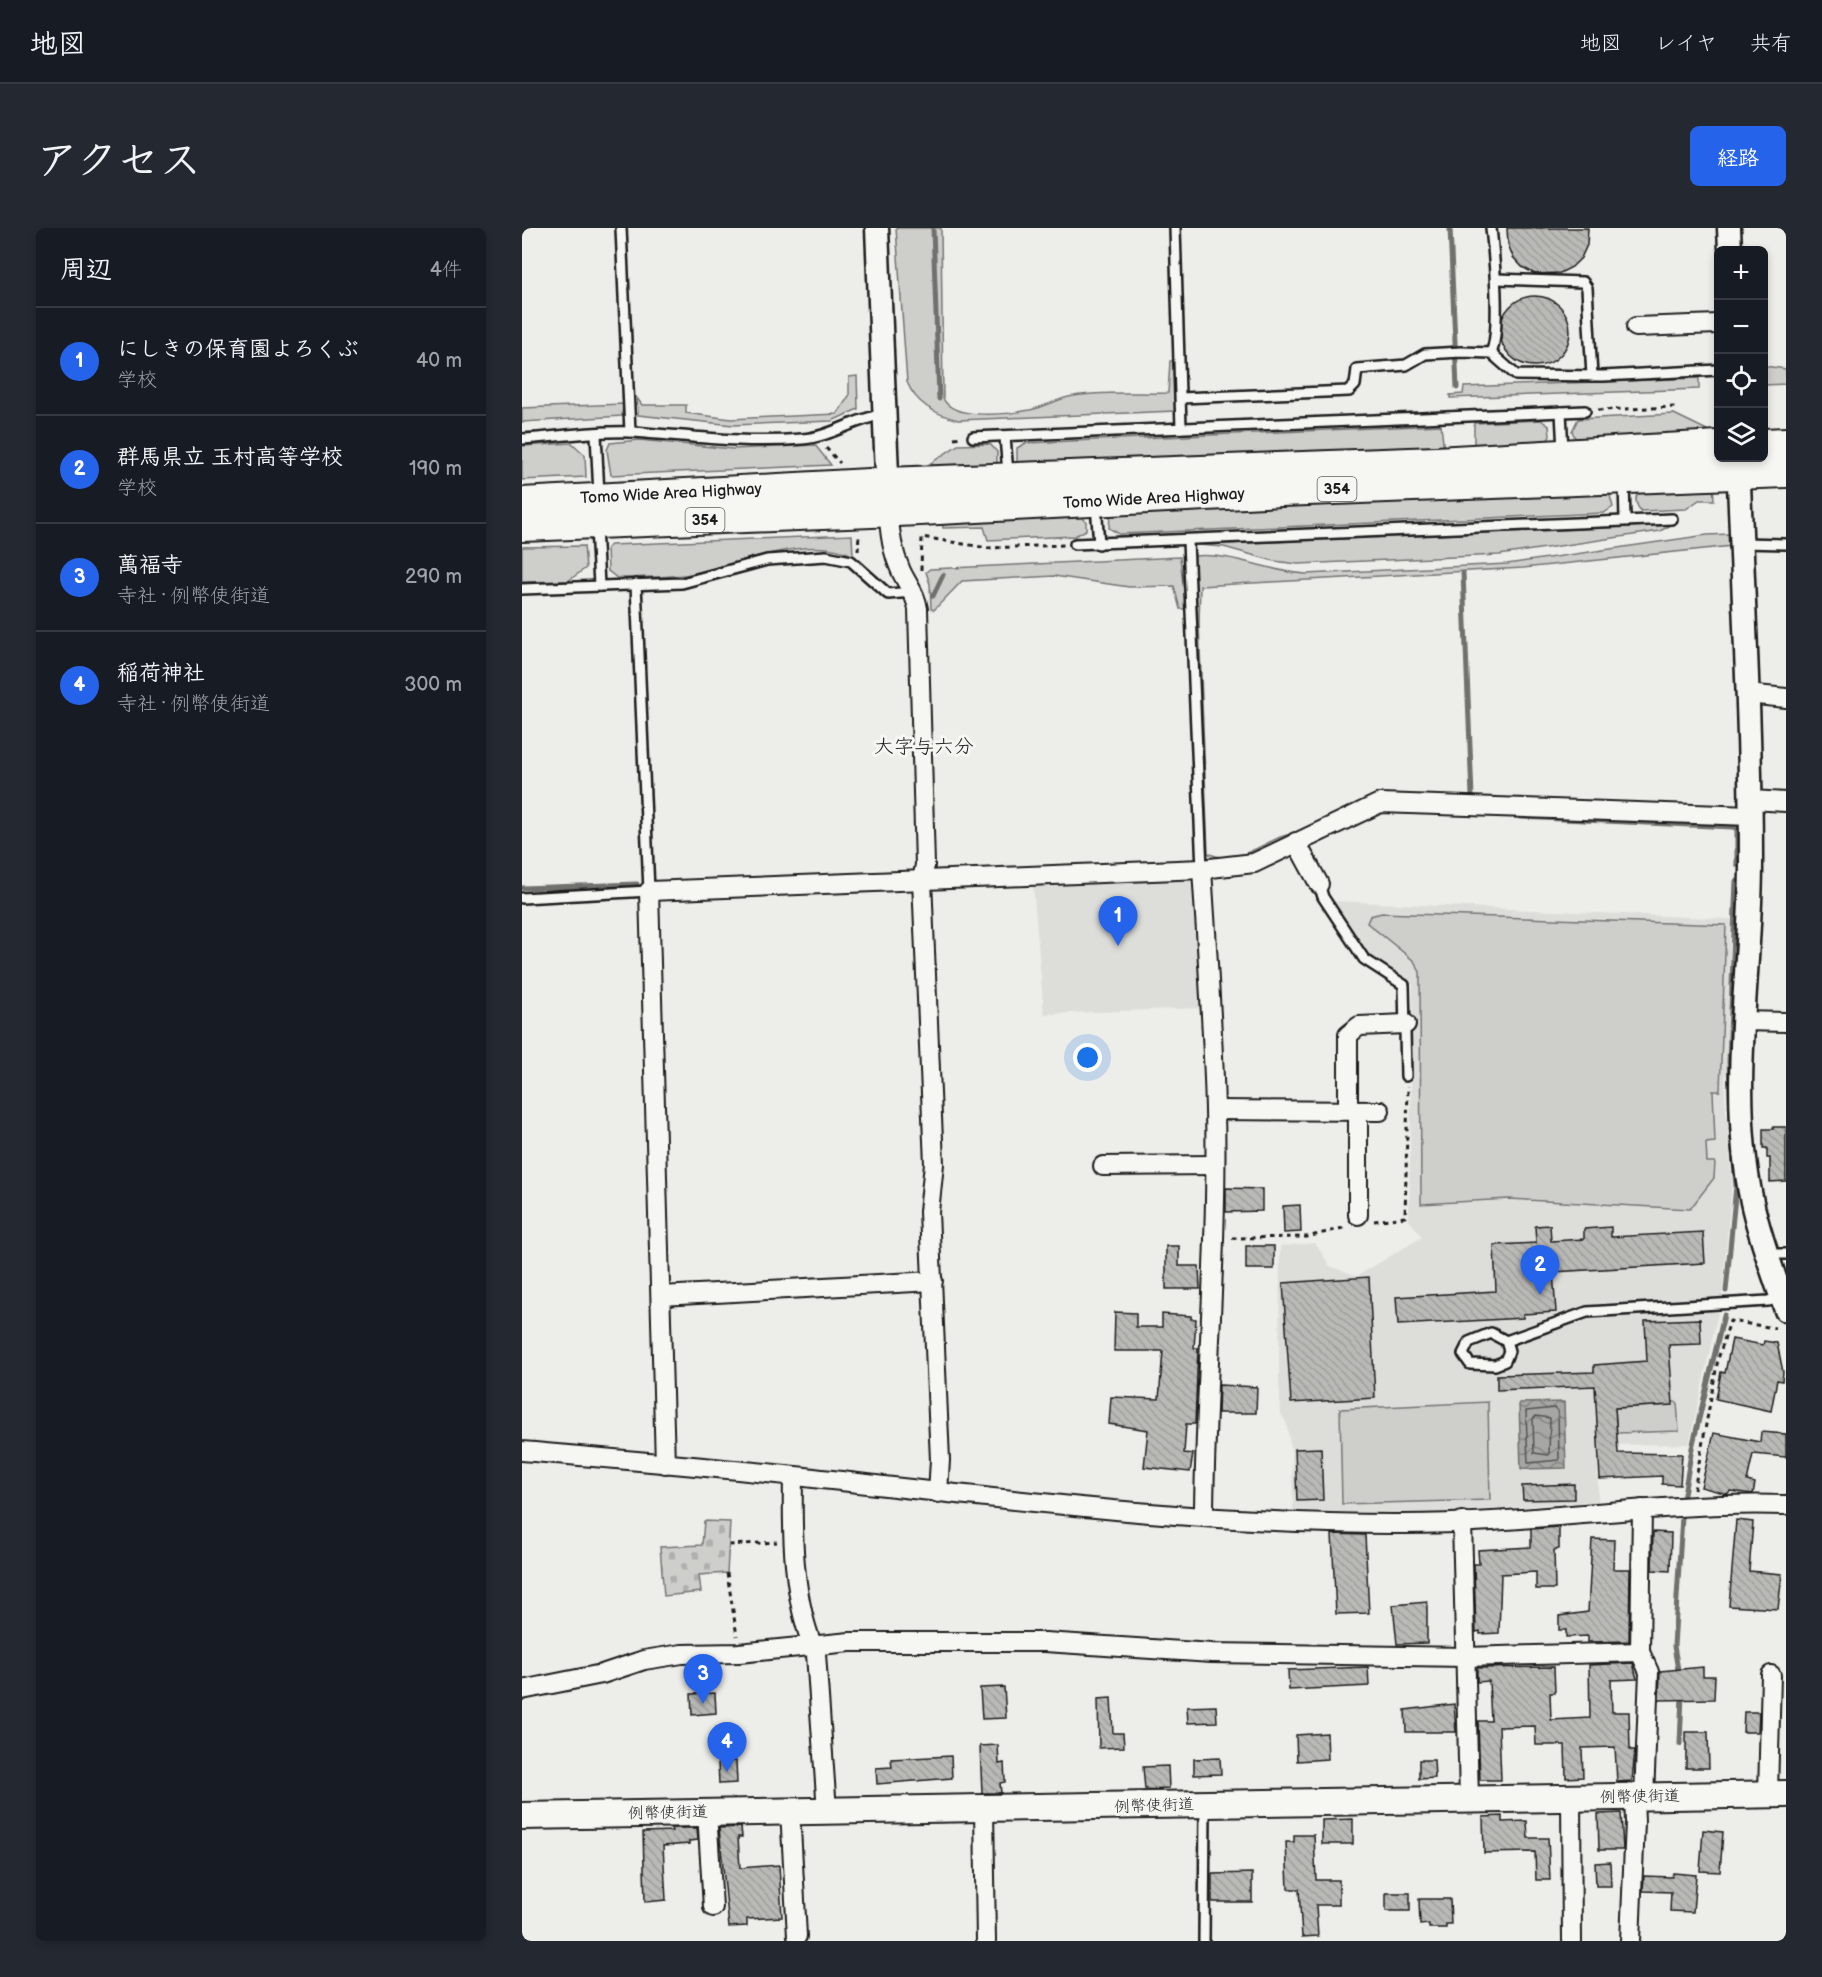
<!DOCTYPE html>
<html lang="ja">
<head>
<meta charset="utf-8">
<style>
	:root { --surface:#171b24; --page:#242831; --text:#f1f3f6; --muted:#9ea1a6; --line:#363941; --accent:#2563eb }
	body { margin:0; font-family:"Balsamiq Sans","Klee One",sans-serif; background:var(--page); color:var(--text) }
	.controls { position:absolute; right:18px; top:18px; display:grid; overflow:hidden; border-radius:9px; box-shadow:0 3px 9px #0003 }
	.controls button { width:54px; height:54px; display:grid; place-items:center; padding:0; border:0; border-bottom:2px solid var(--line); background:var(--surface); color:var(--text); font:30px sans-serif }
	.you { position:absolute; left:566px; top:830px; width:21px; height:21px; margin:-15px; border:4px solid #fff; border-radius:50%; background:#1a73e8; box-shadow:0 0 0 9px #1a73e833 }
	.badge { display:grid; place-items:center; width:39px; height:39px; border-radius:50%; background:var(--accent); color:#fff; font-size:20px; font-weight:700 }
	.pin { position:absolute; translate:-50% -50px; filter:drop-shadow(0 2px 3px #0008) }
	.pin::after { content:''; position:absolute; top:32px; width:21px; height:18px; background:inherit; clip-path:polygon(0 0,100% 0,50% 100%) }
	.list { margin:0; padding:0; list-style:none }
	h2 { display:flex; justify-content:space-between; align-items:center; height:78px; margin:0; padding:0 24px; font-size:26px }
	h2 small { font-size:20px; font-weight:400; color:var(--muted) }
	.list li { display:grid; grid-template-columns:39px 1fr auto; gap:18px; align-items:center; box-sizing:border-box; height:108px; padding:0 24px; border-top:2px solid var(--line) }
	.list b { display:block; font-size:22px; white-space:nowrap }
	.list p { margin:0; font-size:20px; white-space:nowrap; color:var(--muted) }
	.list em { font-size:20px; font-style:normal; color:var(--muted) }
	.icon { flex:none; width:33px; height:33px; fill:none; stroke:currentColor; stroke-width:2; stroke-linecap:round; stroke-linejoin:round }
	.map { position:relative; flex:none; width:1264px; height:1713px; overflow:hidden; border-radius:9px }
	header { display:flex; align-items:center; gap:36px; box-sizing:border-box; height:84px; padding:0 30px; background:var(--surface); border-bottom:2px solid var(--line) }
	header strong { font-size:28px }
	nav { display:flex; gap:33px; margin-inline-start:auto; font-size:21px }
	.intro { display:flex; align-items:center; justify-content:space-between; box-sizing:border-box; height:144px; padding:0 36px }
	h1 { margin:0; font-size:42px }
	.button { padding:15px 27px; border-radius:9px; background:var(--accent); color:#fff; font-size:21px; font-weight:700 }
	main { display:flex; gap:36px; padding:0 36px }
	aside { flex:1; background:var(--surface); border-radius:9px; box-shadow:0 3px 9px #0003 }
	.map>svg:first-child { display:block }
	.built { fill:#ddddda }
	.green { fill:#cececb; stroke:#757574; stroke-width:1.5 }
	.cemetery { fill:url(#cemetery-stones); stroke:#757574; stroke-width:1.5 }
	.water { fill:url(#water-waves); stroke:#6f6f6d; stroke-width:1.5 }
	.lines { fill:none; stroke-linecap:round; stroke-linejoin:round }
	.shore { stroke:#535352; stroke-width:1.5 }
	.stream { stroke:#6f6f6d; stroke-width:5 }
	.building { fill:url(#building-back-hatch); stroke:#1c1c1c; stroke-width:1.5 }
	.service-casing { stroke:#1c1c1c; stroke-width:14 }
	.minor-casing { stroke:#1c1c1c; stroke-width:22 }
	.tertiary-casing { stroke:#1c1c1c; stroke-width:27 }
	.secondary-casing { stroke:#1c1c1c; stroke-width:30 }
	.trunk-casing { stroke:#1c1c1c; stroke-width:34 }
	.path { stroke:#1c1c1c; stroke-width:3; stroke-dasharray:4.5 4.5; stroke-linecap:butt }
	.service { stroke:#f6f6f2; stroke-width:9 }
	.minor { stroke:#f6f6f2; stroke-width:18 }
	.tertiary { stroke:#f6f6f2; stroke-width:22 }
	.secondary { stroke:#f6f6f2; stroke-width:26 }
	.trunk { stroke:#f6f6f2; stroke-width:30 }
	.labels { text-anchor:middle; dominant-baseline:central; stroke-width:6; stroke-linejoin:round; paint-order:stroke }
	.shield { fill:#f6f6f2; stroke:#5d5d5c; stroke-width:1.5 }
	.shield-label { font-size:15px; font-weight:bold; fill:#1c1c1c }
	.street-label { font-size:16px; fill:#1c1c1c; stroke:#f6f6f2 }
	.quarter-label { font-size:20px; fill:#1c1c1c; stroke:#f6f6f2 }
</style>
</head>
<body>
<header>
<strong>地図</strong>
<nav><a>地図</a><a>レイヤ</a><a>共有</a></nav>
</header>
<div class="intro"><h1>アクセス</h1><a class="button">経路</a></div>
<main>
<aside>
<h2>周辺<small>4件</small></h2>
<ul class="list">
<li><span class="badge">1</span><div><b>にしきの保育園よろくぶ</b><p>学校</p></div><em>40 m</em></li>
<li><span class="badge">2</span><div><b>群馬県立 玉村高等学校</b><p>学校</p></div><em>190 m</em></li>
<li><span class="badge">3</span><div><b>萬福寺</b><p>寺社 · 例幣使街道</p></div><em>290 m</em></li>
<li><span class="badge">4</span><div><b>稲荷神社</b><p>寺社 · 例幣使街道</p></div><em>300 m</em></li>
</ul>
</aside>
<div class="map">
<svg width="1264" height="1713" viewBox="0 0 1264 1713">
	<defs>
		<pattern id="cemetery-stones" width="16" height="16" patternUnits="userSpaceOnUse" patternTransform="scale(1.5)"><rect width="16" height="16" fill="#cececb"/><path d="M2 7V4a2 2 0 0 1 4 0v3zM10 15v-3a2 2 0 0 1 4 0v3z" fill="#b0b0ae"/></pattern>
		<pattern id="water-waves" width="16" height="10" patternUnits="userSpaceOnUse" patternTransform="scale(1.5)"><rect width="16" height="10" fill="#a6a6a3"/><path d="M0 5q4-4 8 0t8 0" fill="none" stroke="#868684"/></pattern>
		<pattern id="building-back-hatch" width="6" height="6" patternUnits="userSpaceOnUse" patternTransform="scale(1.5)"><rect width="6" height="6" fill="#b9b9b6"/><path d="M-1 5l2 2M0 0l6 6M5-1l2 2" fill="none" stroke="#9e9e9c"/></pattern>
	</defs>
	<rect width="100%" height="100%" fill="#edede9"/>
	<filter id="ink" filterUnits="userSpaceOnUse"><feTurbulence type="fractalNoise" baseFrequency=".0167" numOctaves="2"/><feDisplacementMap in="SourceGraphic" scale="12" xChannelSelector="R" yChannelSelector="G"/><feConvolveMatrix kernelMatrix="1 2 1 2 8 2 1 2 1" color-interpolation-filters="sRGB"/></filter>
	<g filter="url(#ink)">
		<g class="built">
			<polygon points="668,647 672,653 679,780 522,786 511,656"/>
			<polygon points="811,673 1209,691 1203,867 1210,955 1200,1067 1167,1216 1076,1217 1076,1278 1064,1274 892,1287 771,1282 770,1226 764,1194 759,1186 757,1152 758,1018 793,1015 808,1038 835,1048 900,1009 887,992 891,757 847,729"/>
		</g>
		<g class="green">
			<path d="M374 0H419L421 170C430 193 488 186 508 182 523 179 537 170 552 168 582 163 615 166 646 165L648 133H651L653 183 436 192C413 186 394 176 385 154Z"/>
			<polygon points="1242,138 1264,141 1264,156 1242,157"/>
			<polygon points="335,148 336,181 310,193 211,197 116,187 115,170 120,177 164,177 164,185 209,191 315,186 327,168 327,149"/>
			<polygon points="1177,150 1177,161 928,170 928,167 941,166 942,159"/>
			<polygon points="101,176 100,188 0,194 0,180"/>
			<polygon points="1152,186 1185,202 1185,209 1054,212 1050,203 1056,191"/>
			<polygon points="1019,192 1027,198 1028,208 1024,215 952,221 952,195"/>
			<polygon points="919,197 922,223 495,236 495,220 504,215"/>
			<polygon points="117,212 211,221 293,217 309,237 89,247 85,222 88,215"/>
			<polygon points="50,215 63,227 64,249 0,252 0,218"/>
			<polygon points="468,216 475,224 475,236 405,244 406,237 436,217"/>
			<path d="M1191 257 1192 272H1177L1164 281 1119 283C1113 276 1112 270 1117 263Z"/>
			<polygon points="1087,264 1091,279 1082,285 597,306 587,300 588,288 591,285"/>
			<polygon points="556,286 564,293 564,302 553,308 466,312 462,299 421,300 420,292"/>
			<polygon points="1149,297 1138,303 977,327 776,336 752,333 702,319 677,317"/>
			<path d="M1209 306 1210 318 1001 340 678 358 677 395 686 625C719 642 749 605 773 606L730 628 685 632 682 628 672 328C710 324 746 344 784 346L985 336 1185 307Z"/>
			<path d="M330 307 331 328C291 304 211 338 169 346 145 350 119 349 95 350L86 343 85 320 89 317Z"/>
			<polygon points="62,318 64,340 46,353 0,354 0,319"/>
			<polygon points="658,329 664,381 658,381 652,358 607,359 532,348 440,353 412,382 409,381 408,356 404,344 408,341"/>
			<polygon points="860,685 1204,697 1198,863 1191,863 1193,914 1184,915 1185,934 1193,934 1192,950 1168,981 987,971 899,976 898,744 892,733 845,695 848,688"/>
			<polygon points="966,1174 968,1272 820,1276 818,1181"/>
			<polygon points="1150,1174 1155,1174 1157,1203 1095,1205 1093,1180 1150,1177"/>
		</g>
		<polygon class="cemetery" points="182,1293 208,1294 205,1345 177,1347 179,1364 142,1368 138,1319 180,1317"/>
		<polygon class="water" points="1042,1174 1044,1240 999,1241 997,1175"/>
		<g class="lines">
			<g class="shore">
				<polygon points="1033,1180 1036,1183 1037,1232 1006,1235 1004,1183"/>
				<polygon points="1014,1188 1028,1190 1027,1227 1012,1225 1011,1191"/>
			</g>
			<g class="stream">
				<polyline points="411,0 417,171"/>
				<polyline points="928,0 935,160"/>
				<polyline points="941,345 950,568"/>
				<polyline points="411,368 421,347"/>
				<polyline points="998,589 1211,599 1215,601 1215,637"/>
				<polyline points="0,660 115,656"/>
				<polyline points="1209,891 1207,833 1214,653"/>
				<polyline points="1204,1063 1214,958 1209,900"/>
				<polyline points="1161,1272 1170,1220 1202,1087"/>
				<polyline points="1157,1448 1152,1418 1160,1289"/>
				<polyline points="1158,1516 1160,1467"/>
			</g>
		</g>
		<g class="building">
			<polygon points="985,0 1066,0 1065,17 1059,30 1050,39 1038,45 1013,46 1000,39 991,29 986,16"/>
			<circle cx="1013" cy="103" r="35"/>
			<polygon points="1251,899 1264,899 1264,953 1248,954 1248,930 1245,930 1245,920 1241,920 1241,901 1251,901"/>
			<polygon points="704,960 740,961 740,983 704,984"/>
			<polygon points="778,977 779,1004 762,1005 761,978"/>
			<polygon points="1028,997 1029,1013 1062,1011 1062,1001 1089,999 1089,1009 1181,1004 1183,1035 1031,1044 1034,1084 1001,1086 1001,1090 876,1097 874,1069 974,1063 972,1017 1014,1015 1013,998"/>
			<polygon points="644,1018 657,1018 657,1038 677,1038 678,1061 644,1061"/>
			<rect x="724" y="1018" width="28" height="23"/>
			<polygon points="847,1049 853,1170 769,1175 761,1055"/>
			<polygon points="593,1084 614,1085 614,1099 640,1099 640,1086 669,1088 669,1091 674,1091 672,1120 676,1120 673,1196 664,1196 662,1225 671,1226 668,1244 622,1239 626,1202 587,1196 589,1169 637,1171 641,1123 592,1123"/>
			<polygon points="1178,1091 1179,1116 1147,1117 1151,1177 1093,1180 1096,1225 1160,1226 1158,1257 1140,1256 1140,1248 1078,1251 1073,1158 975,1162 975,1147 1072,1144 1072,1137 1125,1133 1123,1093"/>
			<polygon points="1210,1111 1241,1117 1242,1113 1255,1115 1261,1144 1260,1153 1255,1152 1249,1183 1194,1171 1199,1144 1203,1145"/>
			<polygon points="697,1157 735,1159 734,1185 696,1185"/>
			<polygon points="1239,1204 1264,1206 1264,1229 1231,1226 1225,1253 1233,1255 1231,1266 1208,1263 1205,1266 1179,1259 1192,1205 1238,1214"/>
			<polygon points="799,1220 801,1272 775,1273 773,1221"/>
			<polygon points="1052,1256 1052,1271 1001,1272 1000,1258"/>
			<polygon points="1214,1292 1231,1294 1227,1343 1260,1346 1256,1381 1207,1378"/>
			<polygon points="1037,1299 1037,1321 1032,1322 1033,1361 1014,1361 1014,1344 979,1346 977,1405 958,1406 958,1403 954,1404 952,1336 957,1336 956,1322 1009,1319 1009,1301"/>
			<polygon points="1131,1304 1149,1305 1148,1343 1130,1342"/>
			<polygon points="810,1306 843,1307 847,1385 814,1386"/>
			<polygon points="1070,1311 1092,1312 1091,1341 1108,1341 1107,1413 1066,1414 1066,1408 1044,1409 1044,1402 1037,1402 1037,1388 1066,1384"/>
			<polygon points="905,1374 905,1415 875,1416 871,1377"/>
			<polygon points="1111,1435 1115,1451 1089,1452 1090,1484 1107,1484 1108,1522 1113,1522 1110,1553 1095,1554 1093,1519 1060,1520 1061,1549 1044,1550 1043,1517 1014,1517 1013,1498 977,1499 979,1552 958,1552 956,1493 969,1493 967,1453 955,1454 955,1440 1032,1439 1033,1465 1028,1465 1029,1492 1068,1490 1067,1437"/>
			<polygon points="846,1439 847,1458 767,1462 766,1442"/>
			<polygon points="1181,1439 1181,1448 1193,1448 1192,1471 1137,1472 1138,1443"/>
			<polygon points="482,1459 484,1490 460,1491 458,1460"/>
			<polygon points="193,1465 194,1485 170,1487 169,1466"/>
			<polygon points="589,1470 591,1505 601,1505 602,1519 577,1520 576,1471"/>
			<polygon points="932,1476 934,1504 884,1504 883,1482"/>
			<polygon points="694,1478 695,1494 666,1495 665,1479"/>
			<polygon points="1222,1484 1237,1484 1236,1504 1221,1504"/>
			<polygon points="1164,1504 1186,1504 1187,1540 1164,1540"/>
			<polygon points="805,1505 806,1531 775,1533 774,1507"/>
			<polygon points="476,1517 477,1536 482,1535 483,1554 478,1555 479,1565 460,1565 458,1518"/>
			<polygon points="429,1528 430,1550 355,1556 354,1540 370,1539 369,1531"/>
			<polygon points="698,1530 699,1546 672,1547 672,1531"/>
			<polygon points="897,1532 912,1532 913,1550 897,1551"/>
			<polygon points="214,1533 215,1555 197,1556 196,1534"/>
			<polygon points="646,1538 647,1560 623,1561 621,1539"/>
			<polygon points="1099,1585 1101,1622 1077,1622 1076,1586"/>
			<polygon points="980,1588 980,1594 1005,1593 1006,1610 1026,1610 1028,1652 1014,1652 1013,1624 962,1625 961,1589"/>
			<polygon points="831,1591 831,1616 800,1616 800,1592"/>
			<polygon points="219,1599 220,1609 216,1609 218,1640 257,1637 260,1689 225,1691 225,1698 207,1699 197,1600"/>
			<polygon points="149,1600 175,1600 176,1612 167,1613 167,1616 141,1618 144,1672 123,1674 121,1604 150,1603"/>
			<polygon points="1181,1602 1201,1604 1198,1644 1178,1643"/>
			<polygon points="772,1607 792,1607 794,1652 817,1652 817,1677 794,1677 796,1708 780,1709 777,1661 766,1661 764,1614 772,1614"/>
			<polygon points="1088,1634 1089,1658 1074,1658 1073,1635"/>
			<polygon points="730,1645 730,1674 690,1674 690,1646"/>
			<polygon points="1151,1645 1174,1647 1171,1684 1148,1683 1149,1664 1121,1663 1122,1648 1150,1649"/>
			<rect x="864" y="1665" width="24" height="18"/>
			<polygon points="897,1671 928,1671 929,1696 924,1696 924,1700 907,1700 907,1696 898,1697"/>
		</g>
		<g class="lines">
			<g class="service-casing">
				<g id="service">
					<polyline points="99,0 108,204"/>
					<polyline points="653,0 659,200"/>
					<polyline points="974,51 1061,54 1065,60 1070,148"/>
					<path d="M969 125C979 103 972 26 969 0"/>
					<polyline points="659,170 827,163 833,157 835,141 884,137 903,126 939,124 969,125 994,147 1081,148 1196,142"/>
					<polyline points="1039,184 1041,223"/>
					<polyline points="74,206 77,267"/>
					<polyline points="451,209 1063,183"/>
					<polyline points="483,209 486,245"/>
					<path d="M0 211C36 209 74 202 110 204 169 208 220 216 280 211 309 209 334 190 363 186"/>
					<polyline points="1102,253 1103,292"/>
					<polyline points="574,277 577,316"/>
					<polyline points="74,298 77,358"/>
					<polyline points="666,313 680,641"/>
					<polyline points="1219,315 1264,316"/>
					<polyline points="553,316 1150,291"/>
					<polyline points="0,361 160,355 245,332 304,328 329,333 366,366 391,364"/>
					<polyline points="797,656 801,669 842,731 882,757 884,848"/>
					<polyline points="0,670 127,663 114,356"/>
					<polyline points="1246,1026 1264,1026"/>
					<polygon points="969,1105 984,1113 987,1123 983,1133 973,1137 948,1136 941,1126 947,1114"/>
					<polyline points="984,1113 1065,1084 1246,1073 1260,1070"/>
					<polyline points="682,1713 683,1579"/>
				</g>
			</g>
			<g class="minor-casing">
				<g id="minor">
					<polyline points="1114,99 1196,96"/>
					<path d="M367 283C367 304 370 323 379 343 385 356 394 366 396 381L403 637 400 652 412 936 407 984 418 1232 416 1265"/>
					<polyline points="1225,466 1264,470"/>
					<polyline points="1229,572 1264,574"/>
					<polyline points="774,614 797,656"/>
					<path d="M680 641C685 721 691 801 693 881 696 1014 684 1147 682 1280L684 1288"/>
					<polyline points="1221,793 1264,794"/>
					<polyline points="693,882 858,883"/>
					<polyline points="826,882 826,807 837,798 884,796"/>
					<polyline points="581,938 692,937"/>
					<polyline points="836,987 836,883"/>
					<polyline points="139,1068 411,1053"/>
					<path d="M0 1223C91 1231 182 1238 273 1248 475 1270 679 1297 882 1296 1010 1296 1136 1273 1264 1277"/>
					<polyline points="143,1236 127,663 680,641 732,635 858,575 1229,588"/>
					<path d="M271 1248C270 1306 270 1372 294 1426L305 1583"/>
					<polyline points="1120,1281 1118,1424 1127,1444 1122,1569"/>
					<polyline points="940,1293 947,1571"/>
					<polyline points="0,1462 80,1446 122,1432 160,1426 217,1425 328,1414 523,1414 690,1425 944,1429 1118,1424"/>
					<polyline points="1246,1566 1249,1447"/>
					<polyline points="1049,1570 1050,1713"/>
					<polyline points="462,1581 464,1713"/>
					<polyline points="268,1582 275,1708"/>
					<polyline points="185,1584 191,1679"/>
					<polyline points="1108,1713 1113,1594 1112,1569"/>
				</g>
			</g>
			<g class="tertiary-casing">
				<g id="tertiary">
					<polyline points="355,0 366,271"/>
					<polyline points="1207,0 1208,22"/>
					<path d="M1216 230C1221 364 1229 499 1229 634 1229 746 1206 862 1230 974 1238 1011 1252 1047 1264 1082"/>
				</g>
			</g>
			<g class="secondary-casing">
				<polyline id="secondary" points="0,1588 1264,1566"/>
			</g>
			<g class="trunk-casing">
				<g id="trunk">
					<polyline points="1242,216 1264,215"/>
					<polyline points="0,275 365,255 914,234 1196,218"/>
					<polyline points="0,298 398,282 759,263 1264,244"/>
				</g>
			</g>
			<g class="path">
				<polyline points="1076,182 1155,179"/>
				<polyline points="432,210 440,209"/>
				<polyline points="304,220 318,235"/>
				<polyline points="336,323 337,306"/>
				<polyline points="399,342 400,309 466,320 542,317"/>
				<polyline points="852,993 883,989 886,858"/>
				<polyline points="710,1010 785,1009 825,999"/>
				<polyline points="1172,1262 1196,1131 1208,1093 1253,1100"/>
				<polyline points="207,1317 255,1314"/>
				<polyline points="205,1345 215,1408"/>
			</g>
			<use href="#service" class="service"/>
			<use href="#minor" class="minor"/>
			<use href="#tertiary" class="tertiary"/>
			<use href="#secondary" class="secondary"/>
			<use href="#trunk" class="trunk"/>
		</g>
	</g>
	<g class="labels">
		<g class="shield">
			<rect x="795.5" y="249" width="39" height="24" rx="4.5"/>
			<rect x="163.5" y="280" width="39" height="24" rx="4.5"/>
		</g>
		<g class="shield-label">
			<text x="815" y="261">354</text>
			<text x="183" y="292">354</text>
		</g>
		<g class="street-label">
			<text transform="translate(149 266) rotate(-3)">Tomo Wide Area Highway</text>
			<text transform="translate(632 271) rotate(-3)">Tomo Wide Area Highway</text>
			<text transform="translate(1118 1569) rotate(-1)">例幣使街道</text>
			<text transform="translate(632 1578) rotate(-2)">例幣使街道</text>
			<text transform="translate(146 1585) rotate(-1)">例幣使街道</text>
		</g>
		<g class="quarter-label">
			<text x="402" y="519">大字与六分</text>
		</g>
	</g>
</svg>
<div class="controls">
<button>+</button>
<button>−</button>
<button><svg class="icon" aria-label="locate" viewBox="0 0 24 24"><circle cx="12" cy="12" r="6"/><path d="M12 2v4M12 18v4M2 12h4M18 12h4"/></svg></button>
<button><svg class="icon" aria-label="layers" viewBox="0 0 24 24"><path d="M12 4l9 5-9 5-9-5zM3 14l9 5 9-5"/></svg></button>
</div>
<div class="you"></div>
<div class="pin badge" style="left:596px;top:718px">1</div>
<div class="pin badge" style="left:1018px;top:1067px">2</div>
<div class="pin badge" style="left:181px;top:1476px">3</div>
<div class="pin badge" style="left:205px;top:1544px">4</div>
</div>
</main>
</body>
</html>
